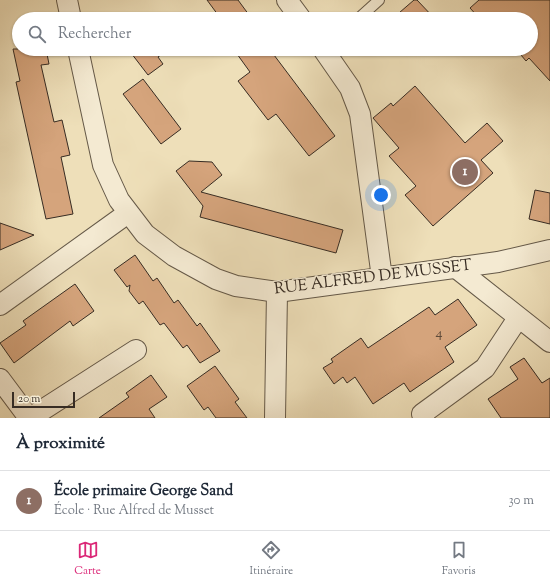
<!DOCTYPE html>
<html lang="fr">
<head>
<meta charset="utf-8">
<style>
	:root { --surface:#fff; --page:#f2f2f3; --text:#1f2937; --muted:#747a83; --line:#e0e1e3; --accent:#db2777 }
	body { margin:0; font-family:"Sorts Mill Goudy",serif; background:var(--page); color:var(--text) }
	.scale { position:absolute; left:12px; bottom:10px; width:63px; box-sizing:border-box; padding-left:4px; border:2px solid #372c23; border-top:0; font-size:11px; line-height:14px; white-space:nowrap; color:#372c23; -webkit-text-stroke:3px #f4ead2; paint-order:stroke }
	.you { position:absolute; left:381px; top:195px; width:14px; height:14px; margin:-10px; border:3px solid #fff; border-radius:50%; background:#1a73e8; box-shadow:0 0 0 6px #1a73e833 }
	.badge { display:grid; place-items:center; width:26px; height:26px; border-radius:50%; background:var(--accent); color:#fff; font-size:13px; font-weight:700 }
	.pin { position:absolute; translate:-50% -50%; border:2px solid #fff; box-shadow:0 1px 4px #0006 }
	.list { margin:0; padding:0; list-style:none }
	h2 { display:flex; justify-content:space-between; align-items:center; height:52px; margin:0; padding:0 16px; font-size:17px }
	h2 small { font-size:13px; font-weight:400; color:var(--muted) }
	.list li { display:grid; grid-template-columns:26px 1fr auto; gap:12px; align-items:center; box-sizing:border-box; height:60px; padding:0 16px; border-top:1px solid var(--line) }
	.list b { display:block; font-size:15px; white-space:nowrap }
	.list p { margin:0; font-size:13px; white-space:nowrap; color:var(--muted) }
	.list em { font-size:13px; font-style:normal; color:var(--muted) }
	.icon { flex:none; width:22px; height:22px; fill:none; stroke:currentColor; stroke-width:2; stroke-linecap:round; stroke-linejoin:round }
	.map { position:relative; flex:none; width:550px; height:418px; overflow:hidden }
	.search { position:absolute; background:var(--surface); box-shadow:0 1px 3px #0004; left:12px; right:12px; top:12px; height:44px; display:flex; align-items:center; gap:10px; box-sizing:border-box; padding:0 14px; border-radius:22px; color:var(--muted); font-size:15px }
	.sheet { height:112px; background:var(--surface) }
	nav { display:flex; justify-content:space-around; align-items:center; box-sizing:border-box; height:56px; border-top:1px solid var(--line); background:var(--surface); font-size:11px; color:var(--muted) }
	nav a { display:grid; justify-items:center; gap:2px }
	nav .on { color:var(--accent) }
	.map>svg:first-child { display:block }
	.building { fill:#d5a47c; stroke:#372c23 }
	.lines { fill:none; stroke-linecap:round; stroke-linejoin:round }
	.lane-casing { stroke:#655948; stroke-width:12 }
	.street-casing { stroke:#655948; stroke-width:22 }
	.lane { stroke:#f4ead2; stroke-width:10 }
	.street { stroke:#f4ead2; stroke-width:20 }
	.labels { text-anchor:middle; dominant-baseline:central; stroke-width:3; stroke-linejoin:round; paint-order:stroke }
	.number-label { font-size:14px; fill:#5e4a39 }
	.street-label { font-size:16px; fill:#372c23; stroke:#f4ead2 }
</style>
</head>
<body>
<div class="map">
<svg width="550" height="418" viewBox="0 0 550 418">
	<rect width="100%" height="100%" fill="#eedfb9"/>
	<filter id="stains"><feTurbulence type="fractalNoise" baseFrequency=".005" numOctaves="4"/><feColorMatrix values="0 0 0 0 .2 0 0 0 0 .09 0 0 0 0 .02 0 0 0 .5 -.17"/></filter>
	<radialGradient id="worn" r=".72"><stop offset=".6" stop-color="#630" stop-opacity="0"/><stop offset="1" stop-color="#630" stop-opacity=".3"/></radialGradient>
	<g class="building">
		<polygon points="207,0 238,0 252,19 221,19"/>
		<polygon points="414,0 417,0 435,19 392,19"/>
		<polygon points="479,0 550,0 550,81 529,58 526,61 516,49 531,49 531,19 480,19 470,8"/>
		<polygon points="13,49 46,49 49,64 41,65 54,122 62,120 70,155 61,157 73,214 46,219 16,82 20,81"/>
		<polygon points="128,49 159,49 162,54 158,57 163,64 148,75"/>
		<polygon points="244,49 275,49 277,52 274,55 335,136 309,156 276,114 268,120 238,81 250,72 237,54"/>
		<polygon points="143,79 181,129 161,144 123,94"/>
		<polygon points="415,86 465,143 487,123 503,141 481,160 493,173 433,226 405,195 416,186 389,156 399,148 373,118 391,103 393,106"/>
		<polygon points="189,161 212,162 222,175 201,192 343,230 336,253 200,217 203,206 176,171"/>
		<polygon points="535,190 550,193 550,224 529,219"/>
		<polygon points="0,223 34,235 0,250"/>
		<polygon points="135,255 153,281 157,278 174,303 178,300 197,326 200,323 220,351 200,363 187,345 183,348 164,323 160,325 143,301 139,304 129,291 130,285 127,287 114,270"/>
		<polygon points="75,284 94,311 73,326 70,321 14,363 0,343 26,325 23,321"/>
		<polygon points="458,299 477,325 445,347 454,362 410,392 404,383 373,404 355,377 347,383 343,377 334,384 323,368 333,362 331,359 361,338 368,348 429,307 435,315"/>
		<polygon points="524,358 542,383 550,378 550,418 501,418 488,399 518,379 510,367"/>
		<polygon points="215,366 239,399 235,402 247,418 216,418 208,407 204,410 187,386"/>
		<polygon points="151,375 167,397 149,409 155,418 99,418 129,397 126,393"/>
	</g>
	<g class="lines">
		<g class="lane-casing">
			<polyline id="lane" points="358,19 379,0"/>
		</g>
		<g class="street-casing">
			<g id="street">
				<polyline points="67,0 71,19"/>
				<polyline points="287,0 301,19"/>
				<polyline points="78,49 103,165 119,200 145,234 174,256 216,279 236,286 277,292 498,262 550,250"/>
				<polyline points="323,49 350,88 360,114 382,278"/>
				<polyline points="455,267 550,342"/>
				<polyline points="0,305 128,213"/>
				<polyline points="0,379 29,418"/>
				<polyline points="30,418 136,350"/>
				<polyline points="275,418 277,292"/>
				<polyline points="424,418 422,414 485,368 518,318"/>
			</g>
		</g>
		<use href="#lane" class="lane"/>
		<use href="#street" class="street"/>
	</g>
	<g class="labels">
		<g class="number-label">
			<text x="439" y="334">4</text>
		</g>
		<g class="street-label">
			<text transform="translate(373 278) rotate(-7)">RUE ALFRED DE MUSSET</text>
		</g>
	</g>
	<rect width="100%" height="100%" filter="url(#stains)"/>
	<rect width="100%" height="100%" fill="url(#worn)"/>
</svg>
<div class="scale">20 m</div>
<div class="you"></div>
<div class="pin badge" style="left:465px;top:172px;background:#8d6e63">1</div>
<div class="search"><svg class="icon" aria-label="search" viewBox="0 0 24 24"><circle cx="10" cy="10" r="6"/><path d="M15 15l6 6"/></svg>Rechercher</div>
</div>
<section class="sheet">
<h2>À proximité<small></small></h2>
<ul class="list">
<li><span class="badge" style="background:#8d6e63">1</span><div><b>École primaire George Sand</b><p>École · Rue Alfred de Musset</p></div><em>30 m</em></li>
</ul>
</section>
<nav>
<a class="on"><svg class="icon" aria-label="map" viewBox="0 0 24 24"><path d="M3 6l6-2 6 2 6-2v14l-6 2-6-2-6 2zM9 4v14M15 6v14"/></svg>Carte</a>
<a><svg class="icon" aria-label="directions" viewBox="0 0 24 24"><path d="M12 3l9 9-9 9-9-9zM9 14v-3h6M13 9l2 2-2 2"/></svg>Itinéraire</a>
<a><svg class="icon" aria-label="saved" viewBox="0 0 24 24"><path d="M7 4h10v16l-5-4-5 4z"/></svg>Favoris</a>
</nav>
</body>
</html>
